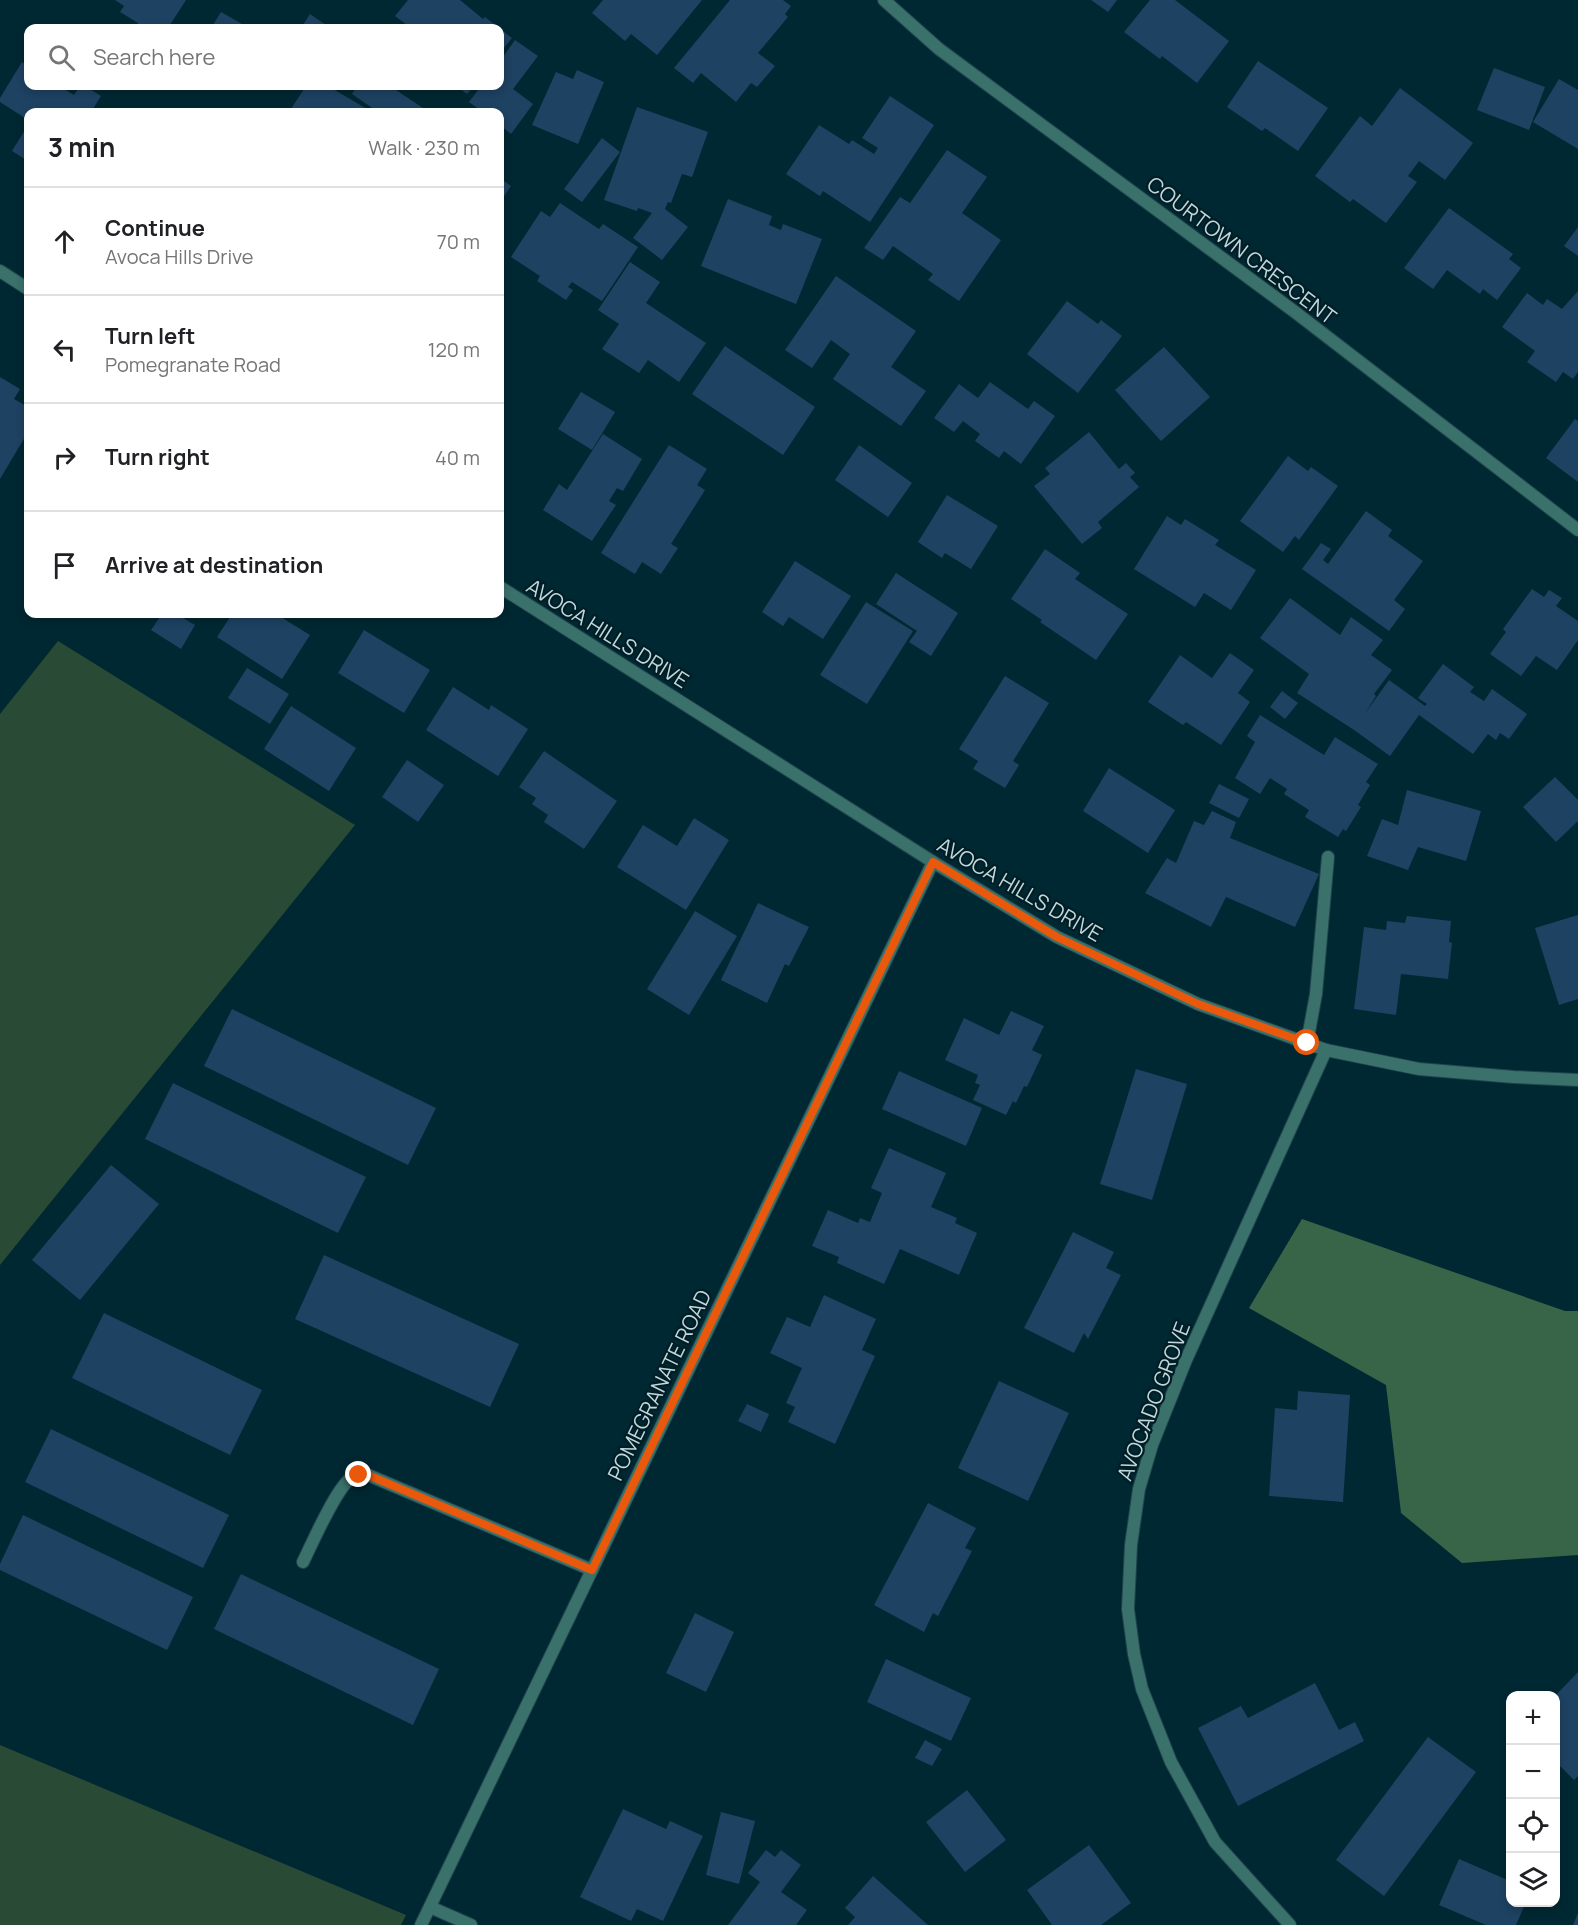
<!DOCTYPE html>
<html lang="en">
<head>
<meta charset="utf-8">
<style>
	:root { --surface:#fff; --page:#f6f6f6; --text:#202124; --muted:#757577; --line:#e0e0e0 }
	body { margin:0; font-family:Manrope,sans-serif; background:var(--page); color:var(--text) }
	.controls { position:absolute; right:18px; bottom:18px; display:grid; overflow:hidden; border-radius:12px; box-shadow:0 3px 9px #0003 }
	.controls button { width:54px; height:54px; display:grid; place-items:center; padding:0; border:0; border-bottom:2px solid var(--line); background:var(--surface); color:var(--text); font:30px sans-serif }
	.stop { position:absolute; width:18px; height:18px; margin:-14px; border:4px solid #ea580c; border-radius:50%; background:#fff }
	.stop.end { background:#ea580c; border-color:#fff; box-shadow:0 2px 6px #0008 }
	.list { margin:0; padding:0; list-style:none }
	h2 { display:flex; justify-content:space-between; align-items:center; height:78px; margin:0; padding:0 24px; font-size:26px }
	h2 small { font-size:20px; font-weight:400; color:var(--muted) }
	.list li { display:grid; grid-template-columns:39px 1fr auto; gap:18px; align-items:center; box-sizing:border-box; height:108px; padding:0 24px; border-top:2px solid var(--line) }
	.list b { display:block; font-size:22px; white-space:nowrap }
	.list p { margin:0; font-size:20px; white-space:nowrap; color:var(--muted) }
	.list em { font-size:20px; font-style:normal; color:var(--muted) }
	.icon { flex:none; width:33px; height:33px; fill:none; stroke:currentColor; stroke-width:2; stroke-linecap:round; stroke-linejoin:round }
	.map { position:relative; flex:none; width:1578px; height:1925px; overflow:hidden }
	.search { position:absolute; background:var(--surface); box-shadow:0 3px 9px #0003; left:24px; top:24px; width:480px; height:66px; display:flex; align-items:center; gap:15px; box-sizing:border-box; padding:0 21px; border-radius:12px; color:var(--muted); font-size:22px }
	.panel { position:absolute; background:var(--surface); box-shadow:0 3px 9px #0003; left:24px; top:108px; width:480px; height:510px; border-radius:12px }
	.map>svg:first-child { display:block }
	.green { fill:#294a35 }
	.forest { fill:#386548 }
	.building { fill:#1e4262 }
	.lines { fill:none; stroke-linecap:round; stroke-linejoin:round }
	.service-casing { stroke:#1f444d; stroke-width:14 }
	.minor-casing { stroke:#1f444d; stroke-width:14 }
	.service { stroke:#3b716b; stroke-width:12 }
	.minor { stroke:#3b716b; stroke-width:12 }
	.route { stroke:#ea580c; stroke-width:8 }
	.labels { text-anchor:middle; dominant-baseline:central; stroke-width:4.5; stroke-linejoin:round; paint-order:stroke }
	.street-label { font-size:21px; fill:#c2d7dd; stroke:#001e25 }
</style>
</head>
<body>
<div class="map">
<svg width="1578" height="1925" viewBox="0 0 1578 1925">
	<rect width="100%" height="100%" fill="#002832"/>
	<g class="green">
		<polygon points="58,641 355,825 0,1265 0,714"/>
		<polygon points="0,1745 406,1915 401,1925 0,1925"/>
	</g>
	<polygon class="forest" points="1302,1219 1565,1311 1578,1311 1578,1555 1462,1563 1401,1513 1386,1385 1249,1308"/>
	<g class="building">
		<polygon points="115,0 186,0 168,28 134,28 138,23 120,12 124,6"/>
		<polygon points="408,0 460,0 483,19 485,17 512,38 500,53 500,28 411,28 395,16"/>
		<polygon points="603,0 702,0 657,55 631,34 625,41 592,13"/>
		<polygon points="730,0 783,0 791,6 785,14 788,17 758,53 775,66 757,87 751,83 736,102 701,73 693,83 674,68"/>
		<polygon points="1091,0 1117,0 1108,12"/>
		<polygon points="1150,0 1175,0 1229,41 1197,83 1162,56 1160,59 1124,32"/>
		<polygon points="221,12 249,28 211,28"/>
		<polygon points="310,14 326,25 324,28 301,28"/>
		<polygon points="515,40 538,56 513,89 533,104 511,134 500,125 500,112 483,112 469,102 481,86 500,86 500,61"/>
		<polygon points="1258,61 1328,108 1298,151 1265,128 1262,131 1227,107"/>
		<polygon points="22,62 28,67 28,86 59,86 74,95 80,86 85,86 101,96 91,112 28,112 28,120 0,102 0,98"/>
		<polygon points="1494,68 1545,87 1529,130 1477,110"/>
		<polygon points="577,70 604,82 578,144 532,125 556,72 573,79"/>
		<polygon points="1559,79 1578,90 1578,149 1533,122"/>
		<polygon points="306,86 328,86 372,112 289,112"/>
		<polygon points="357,86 390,86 429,112 378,112 352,94"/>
		<polygon points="456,86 474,86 467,94"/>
		<polygon points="1400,88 1473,143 1445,180 1419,161 1408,176 1417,182 1386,223 1353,199 1350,202 1315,176 1360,116 1372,126"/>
		<polygon points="890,96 934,125 870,222 823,191 820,196 786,174 819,125 849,144 852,140 874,154 878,148 862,138"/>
		<polygon points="637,107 708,132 692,177 682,174 671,203 668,202 665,209 688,227 662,260 633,238 652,213 638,208 637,211 604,200"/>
		<polygon points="28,125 28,161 12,151"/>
		<polygon points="602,138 620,152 582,202 564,189"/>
		<polygon points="947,150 987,177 962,213 1001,240 959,301 928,280 933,274 893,246 883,260 864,248 900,197 910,203"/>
		<polygon points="500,178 511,186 500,202"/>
		<polygon points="728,199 772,216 769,225 781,230 783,224 822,239 796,304 701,266"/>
		<polygon points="560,203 599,229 603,224 638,247 602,301 572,282 568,287 573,290 566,300 537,281 540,276 511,257 541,211 550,217"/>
		<polygon points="1449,208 1513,254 1509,259 1521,268 1497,300 1483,289 1480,294 1447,270 1433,289 1404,268"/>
		<polygon points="1578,227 1578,256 1564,246"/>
		<polygon points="630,262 660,282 646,303 706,343 679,382 648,360 639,373 602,349 619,324 598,310"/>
		<polygon points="836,276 916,331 891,367 926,391 901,426 833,379 850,354 831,340 812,368 785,350"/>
		<polygon points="1578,291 1578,372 1573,379 1563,372 1556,382 1527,362 1535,351 1502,327 1527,293 1543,305 1547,299 1562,309"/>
		<polygon points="1067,301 1098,324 1101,320 1122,336 1078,393 1027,354"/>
		<polygon points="725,346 815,407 783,455 692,394"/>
		<polygon points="1164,347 1210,397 1161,441 1115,390"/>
		<polygon points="0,377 20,389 14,399 28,407 28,432 0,479"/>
		<polygon points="990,382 1028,409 1034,401 1055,416 1021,464 1004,451 999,458 975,441 980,434 963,421 954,432 934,418 959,384 978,398"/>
		<polygon points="581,392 615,412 592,450 558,429"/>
		<polygon points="1575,419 1578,421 1578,482 1546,458"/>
		<polygon points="1089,432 1119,469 1126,463 1135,473 1130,477 1139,487 1098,522 1102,528 1082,544 1034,486 1050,474 1045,468"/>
		<polygon points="603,434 642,459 623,491 617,488 609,501 616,505 592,541 543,510 559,484 567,490"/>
		<polygon points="669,445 707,469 697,485 705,490 671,544 678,548 661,574 642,562 635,574 601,553"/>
		<polygon points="859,445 912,483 888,517 835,480"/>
		<polygon points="1288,456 1308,471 1311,467 1338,486 1299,540 1295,536 1283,552 1240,521"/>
		<polygon points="947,495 998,526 971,569 945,553 942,558 918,542"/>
		<polygon points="1366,511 1392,530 1388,536 1423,561 1394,600 1405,609 1389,631 1302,569 1321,543 1331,549 1323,560 1328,564"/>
		<polygon points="1167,516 1181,525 1185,519 1219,540 1215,545 1256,570 1231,610 1204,593 1195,607 1134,569"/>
		<polygon points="1045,549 1080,573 1075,579 1128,614 1096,660 1040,622 1042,620 1011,599"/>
		<polygon points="795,561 851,596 823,639 789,617 783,626 762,612"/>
		<polygon points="896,573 958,613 931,656 909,642 917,631 876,604"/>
		<polygon points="1532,589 1544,597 1549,590 1562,598 1556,606 1578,621 1578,640 1557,670 1536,656 1521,676 1490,654 1506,632 1503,629"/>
		<polygon points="1290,598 1340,635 1351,617 1383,640 1371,655 1392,670 1374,694 1376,696 1364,715 1389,680 1425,706 1427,704 1418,698 1443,664 1474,687 1470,692 1484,701 1492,689 1527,714 1509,739 1500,733 1496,740 1488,734 1473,754 1419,715 1390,756 1354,730 1297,693 1309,674 1260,638"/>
		<polygon points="866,602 913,631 867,704 820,675"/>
		<polygon points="162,614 176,614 195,625 181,649 151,630"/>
		<polygon points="232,614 276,614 310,635 282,679 217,637"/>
		<polygon points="364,630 430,670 404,713 338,673"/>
		<polygon points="1230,653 1254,670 1238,693 1250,702 1221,745 1186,722 1183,725 1148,702 1180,655 1212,678"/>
		<polygon points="247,668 289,694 270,724 228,698"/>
		<polygon points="1005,676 1049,703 1013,761 1019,765 1005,788 973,769 978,761 959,749"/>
		<polygon points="453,687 489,710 491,705 528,729 498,776 426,730"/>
		<polygon points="1282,691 1298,703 1285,719 1270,707"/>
		<polygon points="291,706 356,748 329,791 264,749"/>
		<polygon points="1260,715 1324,755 1335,737 1378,764 1366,782 1370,785 1358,805 1361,807 1346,831 1343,829 1338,837 1305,817 1309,810 1284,794 1287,789 1270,778 1260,794 1235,778 1255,742 1247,736"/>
		<polygon points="544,751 617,801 584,849 544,822 548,815 532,804 536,798 519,787"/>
		<polygon points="407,760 444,785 418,822 382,797"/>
		<polygon points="1109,768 1175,810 1148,853 1083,811"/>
		<polygon points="1555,777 1578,800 1578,821 1556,842 1523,807"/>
		<polygon points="1219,784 1249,799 1239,818 1209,803"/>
		<polygon points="1407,790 1481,811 1466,861 1418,847 1408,870 1367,856 1382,819 1398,825"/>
		<polygon points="1212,811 1236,822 1230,838 1319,874 1295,927 1226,897 1211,927 1145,893 1167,858 1176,863 1194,821 1204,825"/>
		<polygon points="694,818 729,840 686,910 617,867 643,825 677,846"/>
		<polygon points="758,903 809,927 789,966 785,964 767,1003 721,980"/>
		<polygon points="695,911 737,936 689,1015 647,989"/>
		<polygon points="1578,915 1578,999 1559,1005 1535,928"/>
		<polygon points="1407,916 1451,921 1449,942 1452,943 1448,979 1401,974 1396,1015 1354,1009 1364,927 1386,930 1387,921 1405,923"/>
		<polygon points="232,1009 436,1108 408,1165 204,1066"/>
		<polygon points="1011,1011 1044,1026 1032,1050 1042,1055 1027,1087 1024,1086 1016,1103 1013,1101 1006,1115 973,1100 980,1085 975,1083 978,1075 945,1060 964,1018 999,1035"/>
		<polygon points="1136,1069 1187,1084 1152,1200 1100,1184"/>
		<polygon points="899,1071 982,1108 966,1146 882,1109"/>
		<polygon points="173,1083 366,1177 338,1233 145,1139"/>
		<polygon points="889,1148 946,1173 931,1207 957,1218 955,1223 977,1233 959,1275 900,1249 884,1284 837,1263 839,1257 812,1246 828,1210 858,1223 860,1218 870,1222 882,1193 871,1188"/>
		<polygon points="111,1165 159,1204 80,1300 32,1260"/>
		<polygon points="1073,1232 1114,1252 1106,1268 1121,1275 1088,1339 1084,1333 1074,1353 1024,1328"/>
		<polygon points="324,1255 519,1344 490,1407 295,1319"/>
		<polygon points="824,1295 876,1319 862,1350 875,1356 835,1444 788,1422 795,1407 786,1403 802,1368 770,1353 787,1317 810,1327"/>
		<polygon points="104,1313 262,1390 230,1455 72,1378"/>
		<polygon points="999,1381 1069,1413 1028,1501 958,1468"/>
		<polygon points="1298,1391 1350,1395 1343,1502 1269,1496 1275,1408 1297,1410"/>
		<polygon points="747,1404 769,1414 761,1432 738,1421"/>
		<polygon points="51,1429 229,1515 203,1568 25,1482"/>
		<polygon points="928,1503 976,1528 965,1548 972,1551 938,1616 933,1613 924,1632 874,1605"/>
		<polygon points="23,1515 193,1597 167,1650 0,1570 0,1564"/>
		<polygon points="241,1574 439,1669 413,1725 214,1629"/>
		<polygon points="695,1613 734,1632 706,1692 666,1673"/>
		<polygon points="886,1659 971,1698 951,1741 867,1702"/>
		<polygon points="1578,1672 1578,1776 1574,1780 1556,1762 1556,1695"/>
		<polygon points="1315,1683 1339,1730 1355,1722 1364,1741 1238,1806 1198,1728 1241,1706 1248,1718"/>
		<polygon points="1428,1737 1476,1772 1384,1896 1336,1860"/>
		<polygon points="925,1740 942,1749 932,1766 915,1758"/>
		<polygon points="967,1790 1006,1840 965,1872 926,1822"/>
		<polygon points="623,1809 666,1829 670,1821 703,1836 663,1921 637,1909 631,1921 580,1897"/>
		<polygon points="721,1812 755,1821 739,1884 706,1875"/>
		<polygon points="1089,1845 1131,1903 1101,1925 1052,1925 1027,1890"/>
		<polygon points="766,1850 775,1857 781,1850 801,1865 781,1892 807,1910 796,1925 728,1925 760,1882 748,1873"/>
		<polygon points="1459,1859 1510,1881 1510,1902 1526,1902 1516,1925 1486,1925 1439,1905"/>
		<polygon points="873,1876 928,1925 848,1925 855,1917 845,1908"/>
		<polygon points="1578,1913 1578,1925 1573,1925"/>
	</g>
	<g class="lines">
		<g class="service-casing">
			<path id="service" d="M303 1562C312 1544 338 1483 354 1476 358 1474 363 1475 368 1475L592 1570"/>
		</g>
		<g class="minor-casing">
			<g id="minor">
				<polyline points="884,0 939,49 1295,312 1578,530"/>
				<polyline points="0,271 28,289"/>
				<polyline points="500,587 933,862 1057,937 1198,1004 1326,1050 1419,1069 1514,1077 1578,1080"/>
				<polyline points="1307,1043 1316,994 1328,857"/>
				<polyline points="430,1907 471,1925"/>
				<polyline points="421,1925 933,862"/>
				<polyline points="1290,1925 1215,1842 1171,1762 1142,1689 1134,1654 1128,1609 1131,1545 1139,1489 1152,1445 1186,1360 1326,1050"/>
			</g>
		</g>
		<use href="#service" class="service"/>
		<use href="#minor" class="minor"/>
	</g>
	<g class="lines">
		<polyline class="route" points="359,1475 368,1475 592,1570 933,862 1057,937 1198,1004 1307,1043"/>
	</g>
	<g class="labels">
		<g class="street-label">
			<text transform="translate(1242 250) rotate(37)">COURTOWN CRESCENT</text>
			<text transform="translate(608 633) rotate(32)">AVOCA HILLS DRIVE</text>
			<text transform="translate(1020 889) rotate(30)">AVOCA HILLS DRIVE</text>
			<text transform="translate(659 1385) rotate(-64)">POMEGRANATE ROAD</text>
			<text transform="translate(1153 1401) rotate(-69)">AVOCADO GROVE</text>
		</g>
	</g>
</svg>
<div class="controls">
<button>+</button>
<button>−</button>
<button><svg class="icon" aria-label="locate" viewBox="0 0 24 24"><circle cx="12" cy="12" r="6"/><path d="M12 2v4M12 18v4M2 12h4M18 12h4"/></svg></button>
<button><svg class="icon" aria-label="layers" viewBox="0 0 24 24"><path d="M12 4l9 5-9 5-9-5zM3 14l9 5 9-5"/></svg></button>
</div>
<div class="stop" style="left:1307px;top:1043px"></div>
<div class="stop end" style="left:359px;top:1475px"></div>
<div class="search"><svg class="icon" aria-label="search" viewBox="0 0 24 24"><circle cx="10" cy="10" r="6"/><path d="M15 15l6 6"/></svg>Search here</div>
<section class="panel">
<h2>3 min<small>Walk · 230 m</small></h2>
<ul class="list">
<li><svg class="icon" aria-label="ahead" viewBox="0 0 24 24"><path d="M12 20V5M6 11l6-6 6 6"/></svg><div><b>Continue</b><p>Avoca Hills Drive</p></div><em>70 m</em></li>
<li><svg class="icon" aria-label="left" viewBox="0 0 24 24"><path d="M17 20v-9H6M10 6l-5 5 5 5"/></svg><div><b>Turn left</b><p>Pomegranate Road</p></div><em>120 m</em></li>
<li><svg class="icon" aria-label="right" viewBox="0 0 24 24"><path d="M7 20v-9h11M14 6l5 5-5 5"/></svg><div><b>Turn right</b></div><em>40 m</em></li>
<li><svg class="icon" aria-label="arrive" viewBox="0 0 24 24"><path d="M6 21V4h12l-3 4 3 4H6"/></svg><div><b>Arrive at destination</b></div></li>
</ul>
</section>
</div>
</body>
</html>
